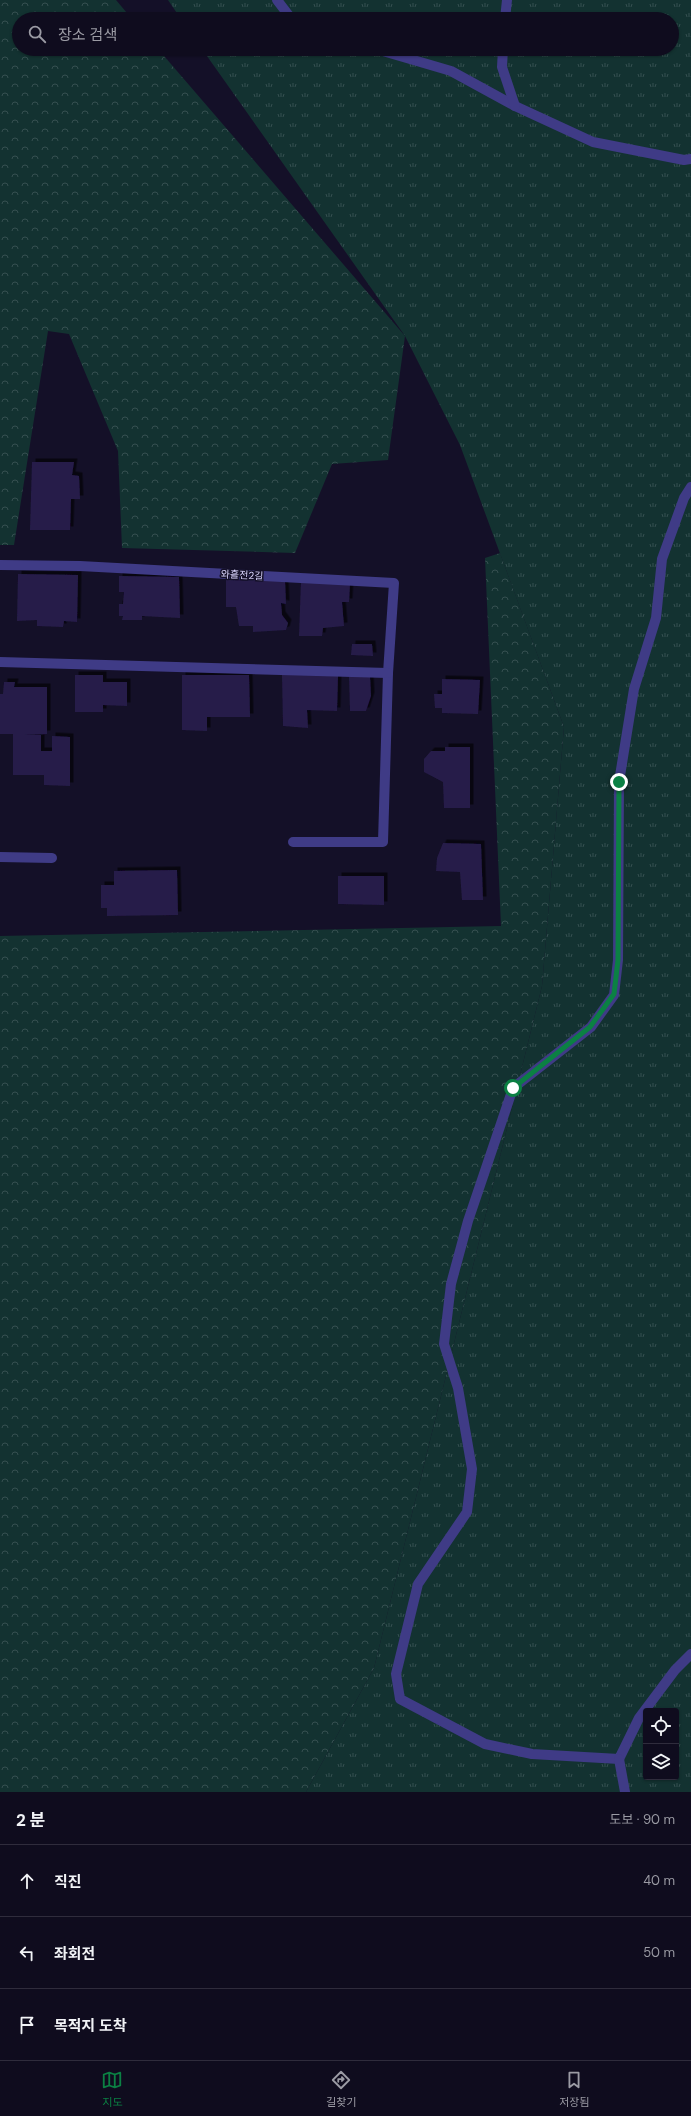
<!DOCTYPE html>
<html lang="ko">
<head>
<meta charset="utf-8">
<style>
	:root { --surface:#0f0c1e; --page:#1d1a2b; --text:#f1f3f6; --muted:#9b9ba4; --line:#2f2c3c; --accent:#0b8043 }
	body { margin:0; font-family:"DM Sans","Noto Sans KR",sans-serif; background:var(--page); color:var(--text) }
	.controls { position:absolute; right:12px; bottom:12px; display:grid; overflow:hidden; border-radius:4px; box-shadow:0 1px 3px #0004 }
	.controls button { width:36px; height:36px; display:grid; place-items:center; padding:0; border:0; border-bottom:1px solid var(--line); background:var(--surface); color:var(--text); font:20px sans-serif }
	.stop { position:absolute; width:12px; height:12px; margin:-9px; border:3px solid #0b8043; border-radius:50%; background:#fff }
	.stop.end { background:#0b8043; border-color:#fff; box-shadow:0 1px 4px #0008 }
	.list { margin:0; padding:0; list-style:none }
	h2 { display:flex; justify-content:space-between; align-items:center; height:52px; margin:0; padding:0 16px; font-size:17px }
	h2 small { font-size:13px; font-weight:400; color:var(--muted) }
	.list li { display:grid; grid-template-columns:26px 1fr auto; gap:12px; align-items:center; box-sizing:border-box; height:72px; padding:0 16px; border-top:1px solid var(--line) }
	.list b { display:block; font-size:15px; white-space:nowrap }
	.list em { font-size:13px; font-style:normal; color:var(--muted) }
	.icon { flex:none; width:22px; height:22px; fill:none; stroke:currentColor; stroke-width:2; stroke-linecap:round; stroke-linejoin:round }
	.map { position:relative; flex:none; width:691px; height:1792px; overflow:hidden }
	.search { position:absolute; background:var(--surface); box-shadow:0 1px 3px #0004; left:12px; right:12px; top:12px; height:44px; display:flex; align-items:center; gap:10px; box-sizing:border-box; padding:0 14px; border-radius:22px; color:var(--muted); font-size:15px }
	.sheet { height:268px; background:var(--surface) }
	nav { display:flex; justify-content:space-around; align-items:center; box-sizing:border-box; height:56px; border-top:1px solid var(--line); background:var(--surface); font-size:11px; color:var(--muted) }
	nav a { display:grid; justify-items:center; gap:2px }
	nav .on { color:var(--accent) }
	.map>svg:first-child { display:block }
	.grass { fill:url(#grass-tufts); fill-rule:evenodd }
	.forest { fill:url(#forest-crowns) }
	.building { fill:#261c49; filter:url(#shadow) }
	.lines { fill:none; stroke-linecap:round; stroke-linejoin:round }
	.minor { stroke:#3f3b86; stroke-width:10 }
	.route { stroke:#0b8043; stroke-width:5 }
	.labels { text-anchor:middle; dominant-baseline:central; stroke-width:3; stroke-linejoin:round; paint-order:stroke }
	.street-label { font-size:10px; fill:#dcd7ff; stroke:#141028 }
</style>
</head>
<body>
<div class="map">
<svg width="691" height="1792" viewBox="0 0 691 1792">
	<defs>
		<pattern id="grass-tufts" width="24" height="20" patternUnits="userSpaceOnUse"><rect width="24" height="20" fill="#133231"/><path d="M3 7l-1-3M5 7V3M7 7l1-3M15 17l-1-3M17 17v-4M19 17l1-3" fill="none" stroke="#354f50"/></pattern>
		<pattern id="forest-crowns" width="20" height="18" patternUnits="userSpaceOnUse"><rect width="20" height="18" fill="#133231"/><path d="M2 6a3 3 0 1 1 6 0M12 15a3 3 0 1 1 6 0" fill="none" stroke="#354f50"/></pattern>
		<filter id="shadow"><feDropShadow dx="3.5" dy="-3.5" stdDeviation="0" flood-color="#0009"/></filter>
	</defs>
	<rect width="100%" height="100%" fill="#141028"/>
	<path class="grass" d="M168 0H691V1792H306L374 1668 542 986 564 727 460 445 405 336 202 49H672V19H181ZM646 1711H676V1777H646Z"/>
	<g class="forest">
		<polygon points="0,0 116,0 132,19 19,19 19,49 158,49 405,336 388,460 332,464 295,553 122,548 118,451 69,334 48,331 14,545 0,545"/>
		<polygon points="500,553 564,727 542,986 374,1668 306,1792 0,1792 0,936 501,926 485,558"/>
	</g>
	<g class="building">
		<polygon points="32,462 74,462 72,475 79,476 80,499 71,499 70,530 30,530"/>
		<polygon points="18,574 78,575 77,622 64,621 63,627 37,626 37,620 17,621"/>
		<polygon points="119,576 179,577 180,618 142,616 142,620 122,620 123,616 119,616 119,604 123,604 124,592 119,592"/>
		<polygon points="226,580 285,581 286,604 281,603 282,615 288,623 286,630 253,632 253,626 239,626 236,607 226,607"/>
		<polygon points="301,581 350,583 349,602 342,602 344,626 323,628 322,636 299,636"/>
		<polygon points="352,644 372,644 373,656 351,655"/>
		<polygon points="282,674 338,675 337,711 307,710 308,728 283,726"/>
		<polygon points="75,675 103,675 103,682 127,682 127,706 103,705 103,712 75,712"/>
		<polygon points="182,675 249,675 250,717 207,717 207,731 182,730"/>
		<polygon points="349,676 370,676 371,696 366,711 350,711"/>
		<polygon points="442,679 480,680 478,714 442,713 442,708 435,708 434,694 442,694"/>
		<polygon points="4,682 15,682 14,687 47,687 47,734 24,735 41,735 41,751 52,751 52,736 70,737 70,786 44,785 44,775 13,775 13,734 0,734 0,694 3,694"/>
		<polygon points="445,747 470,747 470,808 444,808 443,782 424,772 424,759 431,751 445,751"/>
		<polygon points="443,843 481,844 483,900 462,900 460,872 436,871 437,858"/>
		<polygon points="177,870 178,915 107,916 107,908 101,908 101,885 114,885 114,871"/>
		<polygon points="338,876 384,876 384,905 338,904"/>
	</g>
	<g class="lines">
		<g class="minor">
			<polyline points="277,0 290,17 295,19"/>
			<polyline points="505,19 507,0"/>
			<polyline points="376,49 451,71 515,106 593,142 684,160 691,159"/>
			<polyline points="503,49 502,67 515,106"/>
			<polyline points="691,487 684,498 662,559 656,618 634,689 619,782 618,960 614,995 591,1027 513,1088 468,1221 451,1284 444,1344 458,1388 472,1469 467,1512 418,1584 396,1674 400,1699 485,1744 532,1754 619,1759 639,1718 675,1670 691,1654"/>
			<polyline points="0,565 80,566 394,583 388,673 383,842 293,842"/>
			<polyline points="0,662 388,673"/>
			<polyline points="0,857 52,858"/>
			<polyline points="619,1759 625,1792"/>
		</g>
	</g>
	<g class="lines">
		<polyline class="route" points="513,1088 590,1027 614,994 618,960 619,782"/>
	</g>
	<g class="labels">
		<g class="street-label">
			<text transform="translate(242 575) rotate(3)">와흘전2길</text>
		</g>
	</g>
</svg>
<div class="controls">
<button><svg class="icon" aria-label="locate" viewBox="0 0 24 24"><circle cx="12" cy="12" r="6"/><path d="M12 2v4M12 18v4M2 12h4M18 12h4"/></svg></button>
<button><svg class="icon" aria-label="layers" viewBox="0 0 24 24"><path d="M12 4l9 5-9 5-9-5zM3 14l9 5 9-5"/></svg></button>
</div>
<div class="stop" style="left:513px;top:1088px"></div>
<div class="stop end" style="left:619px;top:782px"></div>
<div class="search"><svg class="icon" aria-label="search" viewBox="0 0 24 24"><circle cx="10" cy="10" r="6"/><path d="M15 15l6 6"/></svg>장소 검색</div>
</div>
<section class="sheet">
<h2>2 분<small>도보 · 90 m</small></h2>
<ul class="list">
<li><svg class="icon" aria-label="ahead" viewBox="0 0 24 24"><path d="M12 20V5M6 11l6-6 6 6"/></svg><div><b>직진</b></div><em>40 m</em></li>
<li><svg class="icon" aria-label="left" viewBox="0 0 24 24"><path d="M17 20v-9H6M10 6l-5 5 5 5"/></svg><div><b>좌회전</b></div><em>50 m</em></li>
<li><svg class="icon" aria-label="arrive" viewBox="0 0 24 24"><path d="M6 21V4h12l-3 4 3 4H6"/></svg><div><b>목적지 도착</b></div></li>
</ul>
</section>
<nav>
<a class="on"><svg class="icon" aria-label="map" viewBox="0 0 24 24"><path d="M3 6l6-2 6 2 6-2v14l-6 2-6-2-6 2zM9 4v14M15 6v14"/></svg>지도</a>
<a><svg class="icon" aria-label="directions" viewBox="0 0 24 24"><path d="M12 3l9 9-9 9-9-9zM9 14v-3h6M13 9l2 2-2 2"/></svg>길찾기</a>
<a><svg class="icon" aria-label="saved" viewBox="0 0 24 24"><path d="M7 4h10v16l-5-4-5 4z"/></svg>저장됨</a>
</nav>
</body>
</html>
